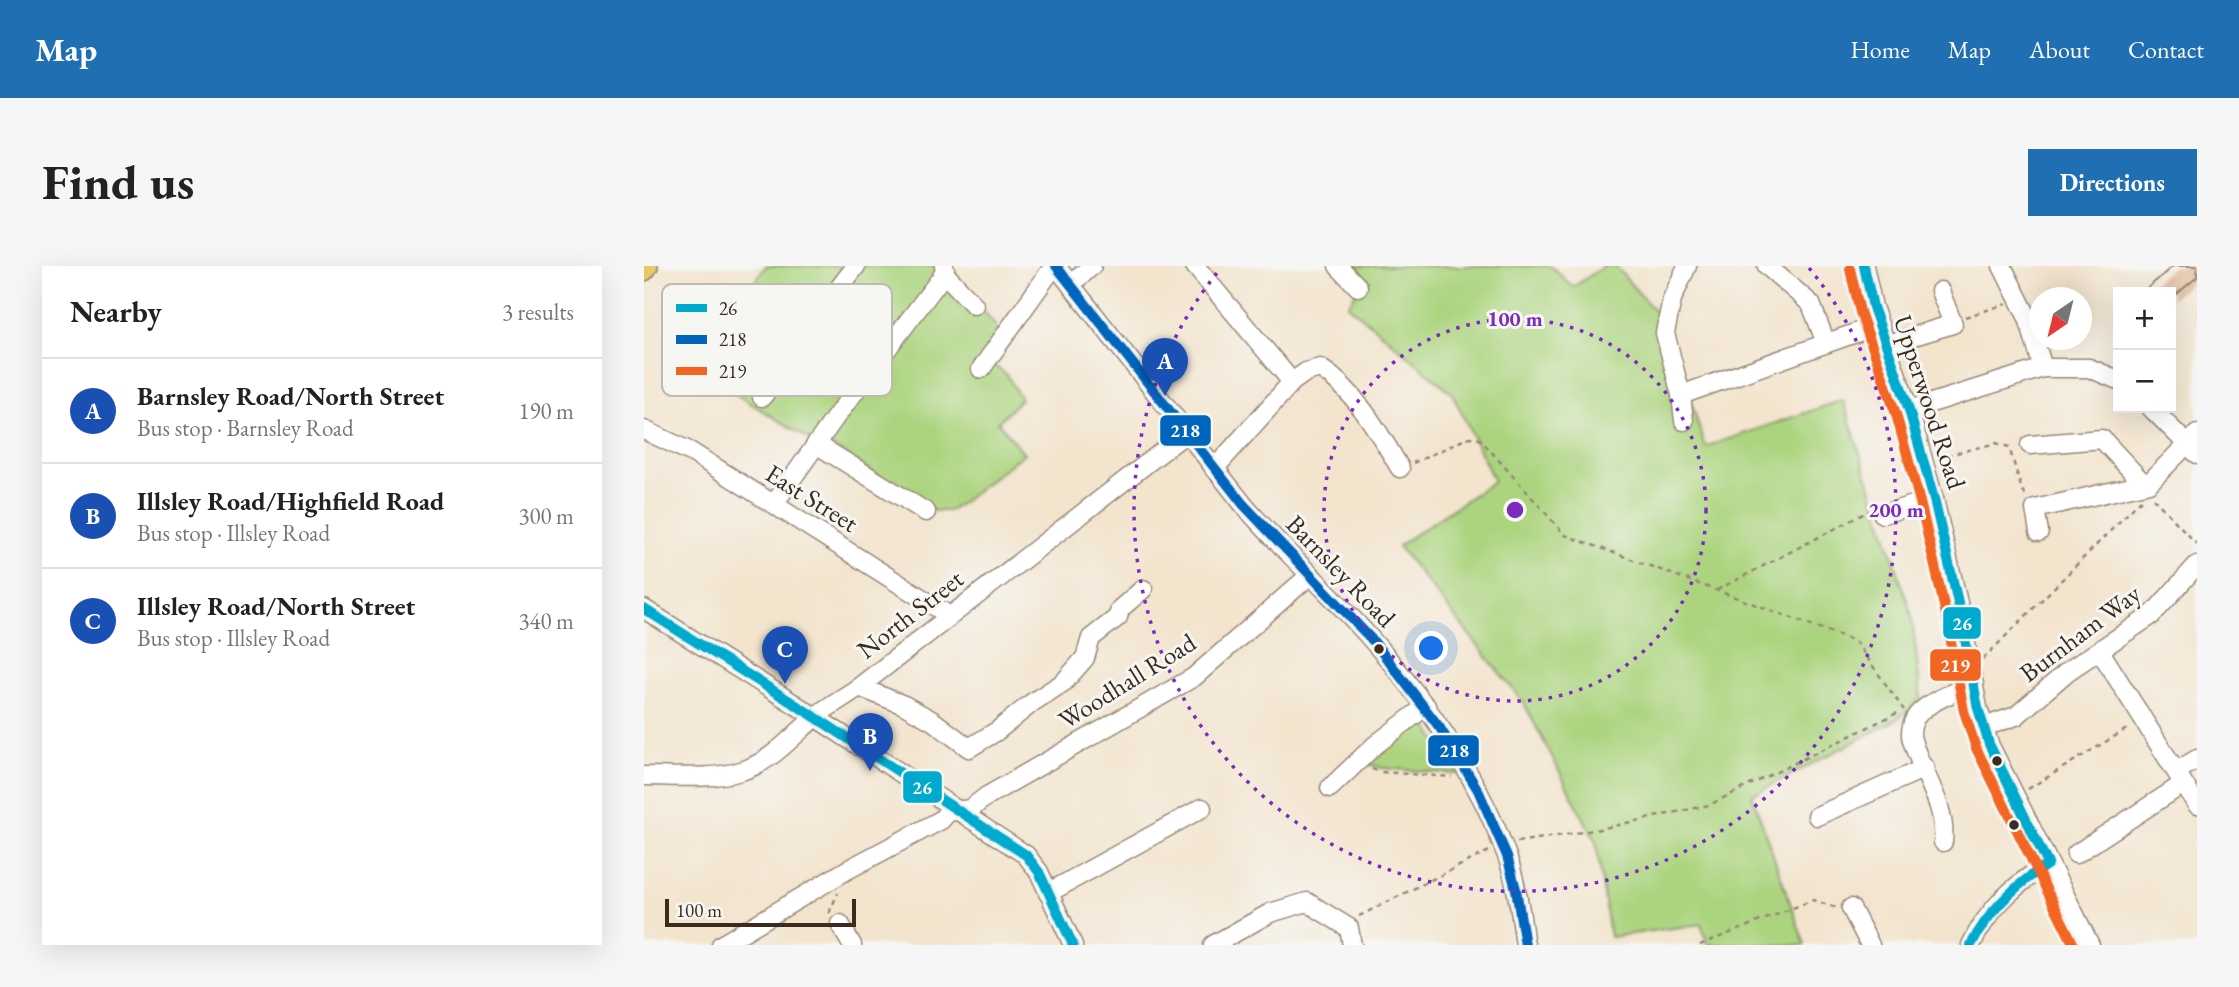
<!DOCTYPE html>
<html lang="en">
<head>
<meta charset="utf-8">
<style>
	:root { --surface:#fff; --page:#f6f6f6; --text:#222; --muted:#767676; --line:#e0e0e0; --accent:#1f6fb2 }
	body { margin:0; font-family:"EB Garamond",serif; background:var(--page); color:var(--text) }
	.controls { position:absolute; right:21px; top:21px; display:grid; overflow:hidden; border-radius:0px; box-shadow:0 7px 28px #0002 }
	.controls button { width:63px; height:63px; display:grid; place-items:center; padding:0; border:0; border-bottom:2px solid var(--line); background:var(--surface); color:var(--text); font:35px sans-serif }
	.compass { position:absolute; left:1385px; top:21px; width:63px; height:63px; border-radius:50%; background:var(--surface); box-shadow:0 7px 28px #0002; rotate:215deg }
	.scale { position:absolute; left:21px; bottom:18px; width:191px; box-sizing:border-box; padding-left:7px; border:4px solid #3b2a1e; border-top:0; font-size:19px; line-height:24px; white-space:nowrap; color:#3b2a1e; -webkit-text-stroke:5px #f6f6f2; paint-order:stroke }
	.you { position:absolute; left:788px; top:383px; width:24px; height:24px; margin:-18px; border:5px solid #fff; border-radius:50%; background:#1a73e8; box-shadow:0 0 0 10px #1a73e833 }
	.badge { display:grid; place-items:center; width:46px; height:46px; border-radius:50%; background:var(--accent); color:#fff; font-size:23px; font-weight:700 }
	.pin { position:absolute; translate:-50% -58px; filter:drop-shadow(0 2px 4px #0008) }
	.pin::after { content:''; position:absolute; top:37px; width:24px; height:21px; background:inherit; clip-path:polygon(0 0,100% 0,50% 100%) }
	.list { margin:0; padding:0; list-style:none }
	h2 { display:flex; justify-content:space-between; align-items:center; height:91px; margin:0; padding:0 28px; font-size:30px }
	h2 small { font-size:23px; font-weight:400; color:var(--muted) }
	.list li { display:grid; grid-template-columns:46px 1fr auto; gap:21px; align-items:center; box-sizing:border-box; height:105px; padding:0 28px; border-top:2px solid var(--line) }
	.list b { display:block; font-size:26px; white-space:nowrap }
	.list p { margin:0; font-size:23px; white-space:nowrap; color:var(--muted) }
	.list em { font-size:23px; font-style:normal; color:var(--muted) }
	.map { position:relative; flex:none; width:1553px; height:679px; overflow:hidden; border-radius:0px }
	header { display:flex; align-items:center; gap:42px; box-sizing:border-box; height:98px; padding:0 35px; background:var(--accent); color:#fff }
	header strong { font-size:33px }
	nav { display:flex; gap:38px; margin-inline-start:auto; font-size:24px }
	.intro { display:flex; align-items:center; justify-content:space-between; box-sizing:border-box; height:168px; padding:0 42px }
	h1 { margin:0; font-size:49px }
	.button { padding:18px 32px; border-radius:0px; background:var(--accent); color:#fff; font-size:24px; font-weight:700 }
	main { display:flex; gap:42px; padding:0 42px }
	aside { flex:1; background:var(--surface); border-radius:0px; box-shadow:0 7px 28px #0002 }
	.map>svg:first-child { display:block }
	.green { fill:#acd47f; stroke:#747f4e; stroke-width:2 }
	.building { fill:#d69c6c }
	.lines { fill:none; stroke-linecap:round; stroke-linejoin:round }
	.minor-casing { stroke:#978776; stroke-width:21 }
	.major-casing { stroke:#978776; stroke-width:24 }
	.path { stroke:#978776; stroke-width:2.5; stroke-dasharray:5 5; stroke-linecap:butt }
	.minor { stroke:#fff; stroke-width:18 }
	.major { stroke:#eac769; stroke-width:21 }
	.bus-1-casing { stroke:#f6f6f2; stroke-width:16 }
	.bus-2-casing { stroke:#f6f6f2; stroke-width:16 }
	.bus-3-casing { stroke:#f6f6f2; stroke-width:16 }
	.bus-1 { stroke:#00a9ce; stroke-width:10 }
	.bus-2 { stroke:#0065bd; stroke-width:10 }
	.bus-3 { stroke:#f26522; stroke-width:10 }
	.ring { fill:none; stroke:#7b2cbf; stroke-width:3.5; stroke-dasharray:3.5 7 }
	.bus-dot { fill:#3b2a1e; stroke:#f6f6f2; stroke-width:2.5 }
	.labels { text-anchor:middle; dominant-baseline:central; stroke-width:6; stroke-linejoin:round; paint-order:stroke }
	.street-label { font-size:26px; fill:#3b2a1e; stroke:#f6f6f2 }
	.key { fill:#f6f6f2; stroke:#beb9b2; stroke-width:2 }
	.key-label { font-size:19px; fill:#3b2a1e }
	.centre { fill:#7b2cbf; stroke:#f6f6f2; stroke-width:3.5 }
	.ring-label { font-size:21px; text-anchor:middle; font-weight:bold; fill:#7b2cbf; stroke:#f6f6f2; stroke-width:6; stroke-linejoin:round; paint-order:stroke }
	.line-badge { stroke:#f6f6f2; stroke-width:2.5 }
	.badge-label { font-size:19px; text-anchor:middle; font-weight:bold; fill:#fff }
</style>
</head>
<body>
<header>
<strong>Map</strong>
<nav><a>Home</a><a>Map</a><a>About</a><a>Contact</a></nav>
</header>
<div class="intro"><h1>Find us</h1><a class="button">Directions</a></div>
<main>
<aside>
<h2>Nearby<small>3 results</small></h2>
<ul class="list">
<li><span class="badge" style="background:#1a4fb4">A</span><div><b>Barnsley Road/North Street</b><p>Bus stop · Barnsley Road</p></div><em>190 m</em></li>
<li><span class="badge" style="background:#1a4fb4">B</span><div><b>Illsley Road/Highfield Road</b><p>Bus stop · Illsley Road</p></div><em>300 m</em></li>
<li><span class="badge" style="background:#1a4fb4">C</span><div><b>Illsley Road/North Street</b><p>Bus stop · Illsley Road</p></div><em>340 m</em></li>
</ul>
</aside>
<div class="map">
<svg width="1553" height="679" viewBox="0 0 1553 679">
	<rect width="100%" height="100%" fill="#f6f6f2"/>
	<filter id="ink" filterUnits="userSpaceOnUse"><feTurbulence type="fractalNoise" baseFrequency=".0143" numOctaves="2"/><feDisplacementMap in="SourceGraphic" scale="14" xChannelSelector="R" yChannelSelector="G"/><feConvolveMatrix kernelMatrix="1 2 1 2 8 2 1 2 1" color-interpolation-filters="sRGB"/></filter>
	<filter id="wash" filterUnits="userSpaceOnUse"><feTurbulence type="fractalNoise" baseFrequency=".00686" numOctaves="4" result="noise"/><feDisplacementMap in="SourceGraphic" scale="28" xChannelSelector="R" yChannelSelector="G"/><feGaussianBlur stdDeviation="1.57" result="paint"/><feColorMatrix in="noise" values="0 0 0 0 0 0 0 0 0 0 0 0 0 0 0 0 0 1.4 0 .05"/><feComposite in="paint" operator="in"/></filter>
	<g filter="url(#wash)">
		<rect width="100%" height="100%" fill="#f3e4ce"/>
		<g class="green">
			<polygon points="122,0 305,0 360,71 345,96 363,109 377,133 354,156 380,187 316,238 304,245 291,245 191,182 177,180 53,105 74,67"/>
			<polygon points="710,0 907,0 929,21 960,0 971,0 1015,50 1016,73 1038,137 1047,135 1061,181 1199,134 1268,350 1277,432 1252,454 1108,529 1161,679 1064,679 1057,658 966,671 952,576 880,437 754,280 850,215 808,127 704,39 716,20 725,15"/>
			<polygon points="770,458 777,458 784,461 814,508 738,502 724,498"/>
		</g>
		<g id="blocks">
			<polygon class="building" points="1529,0 1553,0 1553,11 1527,33 1527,26 1499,26"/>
		</g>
	</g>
	<g filter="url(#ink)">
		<use href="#blocks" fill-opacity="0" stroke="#978776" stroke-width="2"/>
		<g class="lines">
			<g class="minor-casing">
				<g id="minor">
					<path d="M412 0 599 238C632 277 671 312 706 350 771 419 830 500 863 590 873 618 877 650 881 679"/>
					<polyline points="551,0 648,116"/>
					<polyline points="694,0 714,21"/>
					<polyline points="1123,0 1167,38 1182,77"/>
					<polyline points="1220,0 1229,41 1265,144 1290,233 1315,341 1334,442 1345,478 1446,679"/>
					<polyline points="1358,0 1384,52 1399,102"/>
					<polyline points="300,7 330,39"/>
					<polyline points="427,18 448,0"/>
					<polyline points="1241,79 1309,58 1296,25"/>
					<polyline points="337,103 410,0"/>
					<polyline points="1037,129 1234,59"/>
					<polyline points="118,131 141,101 155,74 212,0"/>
					<polyline points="1507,142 1553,188"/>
					<polyline points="1265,144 1399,102 1445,102 1474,114"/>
					<polyline points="1040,155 1037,129 1021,67 1028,33 1043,0"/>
					<polyline points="0,164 47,186 306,350"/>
					<polyline points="172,178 282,246"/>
					<polyline points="1386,179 1458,173 1500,218"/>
					<path d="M570 203 648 116 662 106 676 102C711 124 735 167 756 202"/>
					<polyline points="130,238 193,149 297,12 301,4 300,0"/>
					<polyline points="1239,248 1290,233"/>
					<polyline points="1395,266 1391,243 1505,217 1553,168"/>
					<polyline points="0,343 171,451 382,589 395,606 429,679"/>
					<polyline points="1456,385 1553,539"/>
					<polyline points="215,421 260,439 289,455 325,482 353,465 389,436 420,416 441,392 447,372 474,351 476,343 499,323"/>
					<polyline points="1340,461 1372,450 1424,405 1508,349 1553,299"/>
					<polyline points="1533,505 1553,493"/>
					<path d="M0 510C32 510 66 514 97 505 127 496 148 471 171 451 184 440 201 431 215 421L542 167"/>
					<polyline points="686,522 730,480 782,440"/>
					<polyline points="1173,550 1281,502"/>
					<path d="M1299 576C1303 539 1278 508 1268 474 1265 465 1269 452 1277 445 1291 433 1313 425 1330 418"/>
					<polyline points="1432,588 1539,518"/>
					<polyline points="404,627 558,542"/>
					<polyline points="1207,642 1226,679"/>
					<polyline points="196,658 208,679"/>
					<polyline points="77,679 203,604 297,554 304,546 326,543 343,530 550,411 666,309"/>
					<polyline points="569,679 626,647 663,636 705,662 708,679"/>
					<path d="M1327 679C1344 643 1370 619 1404 598"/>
				</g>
			</g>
			<g class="major-casing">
				<polyline id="major" points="0,4 3,0"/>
			</g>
			<g class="path">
				<polyline points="1321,51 1362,38"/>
				<polyline points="1293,192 1352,177 1365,181 1378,224 1384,232"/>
				<polyline points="769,197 826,171 836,173 921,269 1211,375 1260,444"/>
				<polyline points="1509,232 1553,278"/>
				<polyline points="1073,324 1225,245"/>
				<polyline points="1339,393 1497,234"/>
				<polyline points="728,503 737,506 808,511"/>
				<polyline points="1384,523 1486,461"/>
				<polyline points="873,576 951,564 1065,539 1257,445"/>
				<polyline points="185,647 194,627"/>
				<polyline points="715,650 847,584"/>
				<polyline points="1056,679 1169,634 1193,642"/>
			</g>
			<use href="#minor" class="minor"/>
			<use href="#major" class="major"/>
			<g class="bus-1-casing">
				<g id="bus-1">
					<path d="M1220 0 1229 41 1265 144 1290 233 1315 341 1334 442 1345 478 1404 598C1371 619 1345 644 1327 679"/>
					<polyline points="0,343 171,451 382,589 395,606 429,679"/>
				</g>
			</g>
			<g class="bus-2-casing">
				<polyline id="bus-2" points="412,0 599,238 730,376 796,462 834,524 863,590 872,623 881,679"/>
			</g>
			<g class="bus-3-casing">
				<polyline id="bus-3" points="1206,3 1216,46 1252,148 1276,236 1301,344 1320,445 1332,482 1430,679"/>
			</g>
			<use href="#bus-1" class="bus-1"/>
			<use href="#bus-2" class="bus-2"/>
			<use href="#bus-3" class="bus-3"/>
		</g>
	</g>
	<g class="ring">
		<circle cx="871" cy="244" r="191"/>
		<path d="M1165 2A381 381 0 1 1 577 2"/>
	</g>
	<g class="bus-dot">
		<circle cx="735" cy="383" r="6"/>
		<circle cx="1353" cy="495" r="6"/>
		<circle cx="1370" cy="559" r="6"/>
	</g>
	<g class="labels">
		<g class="street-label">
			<text transform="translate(1286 136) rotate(72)">Upperwood Road</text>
			<text transform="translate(168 232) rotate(32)">East Street</text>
			<text transform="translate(697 305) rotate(46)">Barnsley Road</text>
			<text transform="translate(266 348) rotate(-38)">North Street</text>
			<text transform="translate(1436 367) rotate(-37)">Burnham Way</text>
			<text transform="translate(483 415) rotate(-32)">Woodhall Road</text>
		</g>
	</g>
	<rect x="18" y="18" width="230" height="112" rx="10" class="key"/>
	<rect x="32" y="38" width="31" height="8" fill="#00a9ce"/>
	<rect x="32" y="69" width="31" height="9" fill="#0065bd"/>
	<rect x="32" y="101" width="31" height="8" fill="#f26522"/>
	<g class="key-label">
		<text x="75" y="49">26</text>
		<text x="75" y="80">218</text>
		<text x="75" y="112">219</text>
	</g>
	<circle cx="871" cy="244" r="10" class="centre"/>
	<g class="ring-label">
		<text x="871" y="60">100 m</text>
		<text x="1252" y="251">200 m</text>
	</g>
	<g class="line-badge">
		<rect x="515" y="148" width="53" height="33" rx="7" fill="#0065bd"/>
		<rect x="1298" y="340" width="40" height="34" rx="7" fill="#00a9ce"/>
		<rect x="1285" y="382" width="53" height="34" rx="7" fill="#f26522"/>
		<rect x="783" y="468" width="53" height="33" rx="7" fill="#0065bd"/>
		<rect x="258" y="504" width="41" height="34" rx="7" fill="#00a9ce"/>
	</g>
	<g class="badge-label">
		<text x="541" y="171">218</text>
		<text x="1318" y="364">26</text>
		<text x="1311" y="406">219</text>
		<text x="810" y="491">218</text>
		<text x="278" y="528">26</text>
	</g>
</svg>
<div class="controls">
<button>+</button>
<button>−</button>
</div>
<svg class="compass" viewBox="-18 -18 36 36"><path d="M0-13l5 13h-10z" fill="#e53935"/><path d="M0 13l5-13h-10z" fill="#767676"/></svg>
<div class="scale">100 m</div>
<div class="you"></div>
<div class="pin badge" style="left:521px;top:130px;background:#1a4fb4">A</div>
<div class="pin badge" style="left:226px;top:505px;background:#1a4fb4">B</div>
<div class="pin badge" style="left:141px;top:418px;background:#1a4fb4">C</div>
</div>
</main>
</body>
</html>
